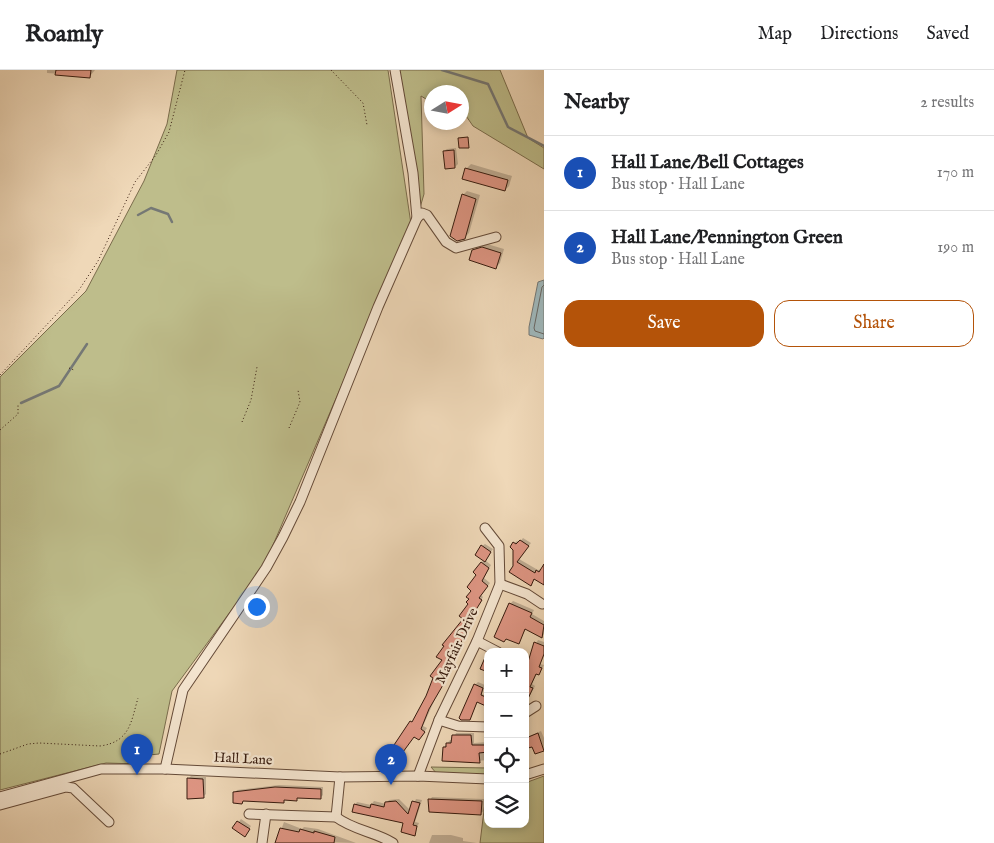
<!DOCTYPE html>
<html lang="en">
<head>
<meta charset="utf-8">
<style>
	:root { --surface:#fff; --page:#f2f2f2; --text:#202124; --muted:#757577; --line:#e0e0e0; --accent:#b45309 }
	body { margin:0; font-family:"IM FELL English",serif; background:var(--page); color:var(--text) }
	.controls { position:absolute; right:15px; bottom:15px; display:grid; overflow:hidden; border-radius:10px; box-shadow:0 2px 8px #0003 }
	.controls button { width:45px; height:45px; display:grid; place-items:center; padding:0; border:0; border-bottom:1px solid var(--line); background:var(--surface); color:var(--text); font:25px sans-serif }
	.compass { position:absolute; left:424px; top:15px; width:45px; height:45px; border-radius:50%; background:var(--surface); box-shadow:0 2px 8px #0003; rotate:79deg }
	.you { position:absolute; left:256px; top:536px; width:18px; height:18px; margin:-12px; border:4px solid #fff; border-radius:50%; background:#1a73e8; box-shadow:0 0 0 8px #1a73e833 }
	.badge { display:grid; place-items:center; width:32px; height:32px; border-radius:50%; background:var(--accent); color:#fff; font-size:16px; font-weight:700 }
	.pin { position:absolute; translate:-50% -41px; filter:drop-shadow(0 1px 2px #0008) }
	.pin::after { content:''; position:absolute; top:26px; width:18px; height:15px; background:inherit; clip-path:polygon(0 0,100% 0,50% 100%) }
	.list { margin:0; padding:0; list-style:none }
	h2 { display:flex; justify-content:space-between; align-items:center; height:65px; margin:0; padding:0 20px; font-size:21px }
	h2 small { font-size:16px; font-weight:400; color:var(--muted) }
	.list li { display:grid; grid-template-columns:32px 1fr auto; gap:15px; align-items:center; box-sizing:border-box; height:75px; padding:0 20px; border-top:1px solid var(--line) }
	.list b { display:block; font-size:19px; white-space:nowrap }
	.list p { margin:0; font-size:16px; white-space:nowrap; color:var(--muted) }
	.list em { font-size:16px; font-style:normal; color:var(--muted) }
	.actions { display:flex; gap:10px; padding:15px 20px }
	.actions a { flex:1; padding:11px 0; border:1px solid var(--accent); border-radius:15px; text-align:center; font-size:18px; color:var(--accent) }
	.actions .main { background:var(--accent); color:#fff }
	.icon { flex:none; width:28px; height:28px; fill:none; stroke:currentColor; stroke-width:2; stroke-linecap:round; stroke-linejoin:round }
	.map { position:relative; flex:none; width:544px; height:773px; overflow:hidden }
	header { display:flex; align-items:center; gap:30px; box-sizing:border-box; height:70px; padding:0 25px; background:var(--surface); border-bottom:1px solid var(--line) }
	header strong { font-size:24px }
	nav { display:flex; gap:28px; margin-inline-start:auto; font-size:18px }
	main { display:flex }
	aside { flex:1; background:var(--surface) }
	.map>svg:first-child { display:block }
	.green { fill:#bebd8b; stroke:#7a6c4c }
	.water { fill:#9fb7ba; stroke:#757875 }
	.shadow { fill:#0003 }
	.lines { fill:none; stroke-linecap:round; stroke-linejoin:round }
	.shore { stroke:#6a6864; stroke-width:1 }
	.stream { stroke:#757875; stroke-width:2.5 }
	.building { fill:#df9684; stroke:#361a0e }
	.minor-casing { stroke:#644a38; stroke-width:11 }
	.path { stroke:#361a0e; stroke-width:1; stroke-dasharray:1 2.5; stroke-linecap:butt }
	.minor { stroke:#f5e6d1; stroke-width:9 }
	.labels { text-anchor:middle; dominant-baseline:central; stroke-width:4.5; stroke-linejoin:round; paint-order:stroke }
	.street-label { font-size:14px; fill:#361a0e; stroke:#f5e6d1 }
</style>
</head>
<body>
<header>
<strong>Roamly</strong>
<nav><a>Map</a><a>Directions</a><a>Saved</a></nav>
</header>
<main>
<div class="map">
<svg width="544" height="773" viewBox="0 0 544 773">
	<rect width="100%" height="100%" fill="#efd8b8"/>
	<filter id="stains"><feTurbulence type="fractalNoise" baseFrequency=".004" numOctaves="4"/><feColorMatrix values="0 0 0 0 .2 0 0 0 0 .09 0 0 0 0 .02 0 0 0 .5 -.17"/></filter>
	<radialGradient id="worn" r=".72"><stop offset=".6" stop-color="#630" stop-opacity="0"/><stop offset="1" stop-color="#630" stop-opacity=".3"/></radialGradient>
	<g class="green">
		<polygon points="177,0 388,0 411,154 264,496 172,621 159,684 139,686 139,694 106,693 0,720 0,307 86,221 144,111 167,54"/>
		<polygon points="395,0 500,0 528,68 544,78 544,99 473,56 462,40 462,22 432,22 431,32 421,26 424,124 417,148"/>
		<polygon points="431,697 488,698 488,705 437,704"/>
		<polygon points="544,706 544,773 480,773 487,716 488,754 525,754 525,713"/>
	</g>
	<polygon class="water" points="544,210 544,268 543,269 529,265 529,257 538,212"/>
	<g class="shadow">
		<polygon points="47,0 95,0 90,6 47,3"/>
		<polygon points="456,78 458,94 455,97 444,81 447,79"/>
		<polygon points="471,94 512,106 509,116 505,120 464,109 467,98"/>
		<polygon points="467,121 480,125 469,163 464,168 463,125"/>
		<polygon points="487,174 504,179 500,193 496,197 473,181 478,176"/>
		<polygon points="523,468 531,473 519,489 538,500 544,498 544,513 535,508 531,514 514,497 514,473 517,471 520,472"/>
		<polygon points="485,474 493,479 485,490 491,495 484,508 490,513 481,525 483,527 467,553 472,556 454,583 457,585 448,597 452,599 439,620 423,656 427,658 422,666 411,652 415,650 464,549 478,505 474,501 484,490 482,476"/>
		<polygon points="513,531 534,540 532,544 544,551 544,564 542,567 526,559 518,573 507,568 510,534"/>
		<polygon points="538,570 544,572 544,586 540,594 544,595 541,601 537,603 532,614 535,616 527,631 530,585"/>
		<polygon points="478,612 485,615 482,624 488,627 488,635 478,631 470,649 475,615"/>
		<polygon points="541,661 544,668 544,679 536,683 532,675 525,678 525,668"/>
		<polygon points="456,663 474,663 474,673 488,672 488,690 466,692 444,677 450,670 453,670"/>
		<polygon points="191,706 206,707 206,724 203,727 188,709"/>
		<polygon points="279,715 323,717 323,725 321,727 286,729 283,732 244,730 242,733 235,723 237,720"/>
		<polygon points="432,727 484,729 484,741 481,743 430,730"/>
		<polygon points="399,729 411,741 416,729 422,730 415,752 419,753 414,764 405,752 355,735 357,732 371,735 374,731 386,734 389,730"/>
		<polygon points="241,749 251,756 247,762 234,758"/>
		<polygon points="284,752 302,759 304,757 318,759 356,773 277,771"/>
		<polygon points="432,765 451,765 463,768 463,771 477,773 429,773"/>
	</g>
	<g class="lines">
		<polyline class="shore" points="544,215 542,217 534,258 535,261 544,264"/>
		<g class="stream">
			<polyline points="442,0 488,14 508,57 544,76"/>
			<polyline points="138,145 151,138 168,144 172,152"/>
			<polyline points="21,333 59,316 87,274"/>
		</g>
	</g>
	<g class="building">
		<polygon points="56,0 91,0 90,8 55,5"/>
		<polygon points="468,67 469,78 459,78 458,68"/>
		<polygon points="454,80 455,98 445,99 443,81"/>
		<polygon points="465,98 508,110 505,121 462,109"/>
		<polygon points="462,124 476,129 465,169 457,171 450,166"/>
		<polygon points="482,177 501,183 496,199 469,190 472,180"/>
		<polygon points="520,470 529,476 517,492 535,503 536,500 539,502 544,494 544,515 534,509 531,516 509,502 513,496 513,480 510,477 513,472 516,474"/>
		<polygon points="481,475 491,482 485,492 475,485"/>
		<polygon points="481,492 489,498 482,511 488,516 479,528 482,530 466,556 470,559 461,572 463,573 453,586 455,588 447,600 450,603 429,639 421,659 425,662 419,670 414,667 403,682 394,675 410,651 412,652 426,626 433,608 430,606 442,590 436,587 444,576 442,575 463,549 459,546 468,534 466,532 469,529 466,527 471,521 467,517 476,505 473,502"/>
		<polygon points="509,533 532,543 530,547 544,555 542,568 525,559 519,574 506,569 504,572 494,567"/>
		<polygon points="534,572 544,576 544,584 539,597 542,598 539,605 536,604 530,617 533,618 525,635 525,602"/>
		<polygon points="487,583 488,584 488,602 480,599"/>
		<polygon points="474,614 483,618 481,625 488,628 488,637 477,632 470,650 461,650 459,648"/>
		<polygon points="538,663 544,681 535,684 532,677 528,678 525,671 528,670 526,668"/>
		<polygon points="452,665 471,665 472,675 488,675 488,682 479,683 480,693 442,691 443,677 446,677 446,673 451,673"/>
		<polygon points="187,708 203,709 204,728 187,729"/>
		<polygon points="275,717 321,719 321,729 297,728 297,731 284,730 284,733 243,731 242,734 233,733 233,722"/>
		<polygon points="428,729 482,731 481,745 429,742"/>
		<polygon points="396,731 408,744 412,731 420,733 413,755 417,756 415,766 401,762 403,753 352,742 354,734 370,738 371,734 384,737 385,732"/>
		<polygon points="237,751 250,759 245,767 232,758"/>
		<polygon points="280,758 299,762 300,759 314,763 314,761 335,767 334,773 275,773"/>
	</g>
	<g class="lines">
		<g class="minor-casing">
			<g id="minor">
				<polyline points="395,0 413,103 417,148"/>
				<polyline points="500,514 527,524 542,534"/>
				<polyline points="477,571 498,582"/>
				<polyline points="525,643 536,636"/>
				<polyline points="439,650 458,656 488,657"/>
				<polyline points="165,699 183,620 266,498 283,467 300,432 378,237 417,148 422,143 427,145 446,172 456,178 496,167"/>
				<polyline points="525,705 544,699"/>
				<polyline points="418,706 439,650 477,571 500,514 499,476 485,458"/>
				<polyline points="0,727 101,699 165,699 340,707 418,706 488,709"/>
				<polyline points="0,735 66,717 73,718 109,752"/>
				<path d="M249 744 336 747C353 760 375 762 393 773"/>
				<polyline points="336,747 340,707"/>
				<polyline points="262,773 266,744"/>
			</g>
		</g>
		<g class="path">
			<polyline points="331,0 363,33 367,55"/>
			<polyline points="69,298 74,300"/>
			<polyline points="0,305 79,220 98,191 135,112 156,85 169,62 185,0"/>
			<polyline points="242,352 251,330 257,297"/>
			<polyline points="289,358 300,332 298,320"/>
			<polyline points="0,360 18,344 18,335"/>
			<path d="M0 684 28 674 39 673 100 676C130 672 131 652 138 628"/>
		</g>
		<use href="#minor" class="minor"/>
	</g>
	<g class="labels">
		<g class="street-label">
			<text transform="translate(457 576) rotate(-65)">Mayfair Drive</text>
			<text transform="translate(243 689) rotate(3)">Hall Lane</text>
		</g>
	</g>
	<rect width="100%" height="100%" filter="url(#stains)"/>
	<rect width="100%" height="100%" fill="url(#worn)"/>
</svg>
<div class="controls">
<button>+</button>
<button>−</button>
<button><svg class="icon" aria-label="locate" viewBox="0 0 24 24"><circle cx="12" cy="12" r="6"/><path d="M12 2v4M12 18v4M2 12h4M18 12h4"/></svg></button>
<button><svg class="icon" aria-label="layers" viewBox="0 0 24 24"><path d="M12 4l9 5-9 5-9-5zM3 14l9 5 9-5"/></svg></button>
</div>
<svg class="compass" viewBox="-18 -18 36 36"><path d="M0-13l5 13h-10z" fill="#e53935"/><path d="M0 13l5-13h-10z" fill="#757577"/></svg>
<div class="you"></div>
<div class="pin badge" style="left:137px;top:705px;background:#1a4fb4">1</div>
<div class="pin badge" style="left:391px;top:715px;background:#1a4fb4">2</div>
</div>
<aside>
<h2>Nearby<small>2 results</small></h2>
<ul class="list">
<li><span class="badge" style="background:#1a4fb4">1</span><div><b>Hall Lane/Bell Cottages</b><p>Bus stop · Hall Lane</p></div><em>170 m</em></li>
<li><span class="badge" style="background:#1a4fb4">2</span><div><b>Hall Lane/Pennington Green</b><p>Bus stop · Hall Lane</p></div><em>190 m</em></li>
</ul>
<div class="actions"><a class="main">Save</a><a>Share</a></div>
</aside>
</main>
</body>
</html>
